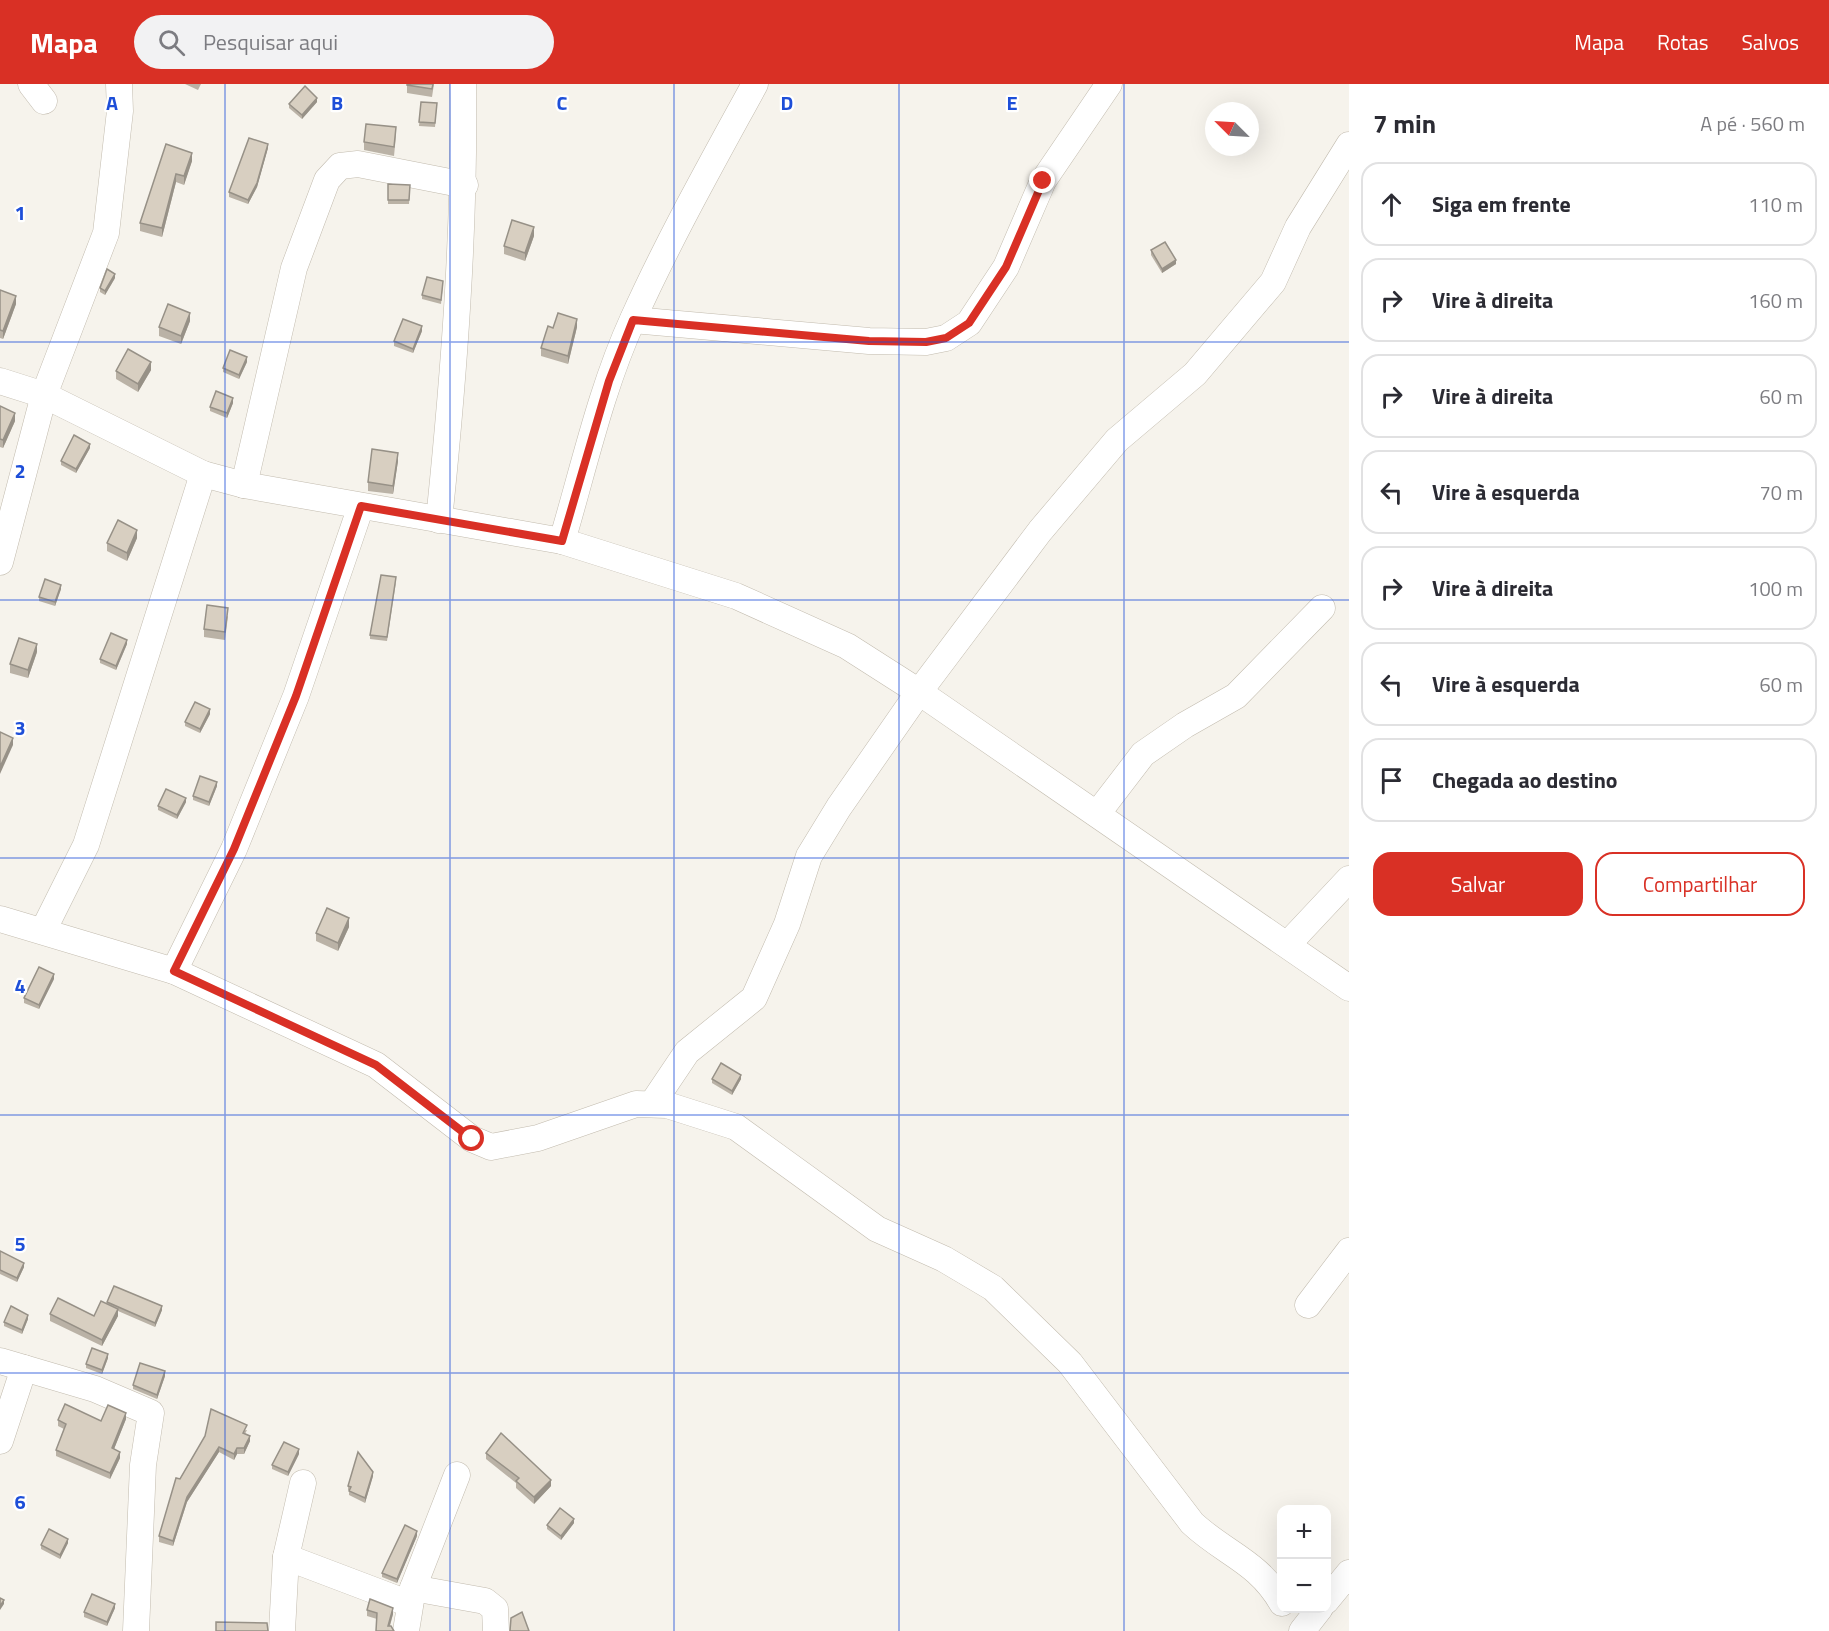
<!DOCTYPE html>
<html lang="pt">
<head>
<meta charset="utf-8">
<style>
	:root { --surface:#fff; --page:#f2f2f3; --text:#2b2b33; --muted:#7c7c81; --line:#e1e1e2; --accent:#d93025 }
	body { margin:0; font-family:"Titillium Web",sans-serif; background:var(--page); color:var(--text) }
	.controls { position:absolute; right:18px; bottom:18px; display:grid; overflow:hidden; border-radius:12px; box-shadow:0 6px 24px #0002 }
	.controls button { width:54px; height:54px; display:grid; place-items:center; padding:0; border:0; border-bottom:2px solid var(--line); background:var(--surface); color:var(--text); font:30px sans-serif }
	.compass { position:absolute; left:1205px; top:18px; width:54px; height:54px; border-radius:50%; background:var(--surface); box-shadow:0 6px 24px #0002; rotate:294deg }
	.stop { position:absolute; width:18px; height:18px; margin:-14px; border:4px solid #d93025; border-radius:50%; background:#fff }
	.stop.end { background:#d93025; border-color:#fff; box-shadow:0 2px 6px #0008 }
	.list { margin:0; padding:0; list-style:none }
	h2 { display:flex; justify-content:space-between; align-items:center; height:78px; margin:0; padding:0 24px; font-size:26px }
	h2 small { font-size:20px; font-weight:400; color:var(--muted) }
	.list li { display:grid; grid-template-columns:39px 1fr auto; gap:18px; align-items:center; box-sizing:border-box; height:84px; margin:0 12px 12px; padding:0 12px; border:2px solid var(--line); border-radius:18px }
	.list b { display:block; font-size:22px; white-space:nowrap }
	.list em { font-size:20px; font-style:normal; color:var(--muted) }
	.actions { display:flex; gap:12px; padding:18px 24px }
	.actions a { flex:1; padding:14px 0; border:2px solid var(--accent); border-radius:18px; text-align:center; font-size:21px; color:var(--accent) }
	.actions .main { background:var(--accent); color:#fff }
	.icon { flex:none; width:33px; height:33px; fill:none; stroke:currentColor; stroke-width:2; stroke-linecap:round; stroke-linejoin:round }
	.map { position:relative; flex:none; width:1349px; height:1547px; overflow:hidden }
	header { display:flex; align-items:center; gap:36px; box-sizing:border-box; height:84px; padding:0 30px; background:var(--accent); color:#fff }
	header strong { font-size:28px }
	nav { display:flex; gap:33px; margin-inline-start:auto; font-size:21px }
	.search { width:420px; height:54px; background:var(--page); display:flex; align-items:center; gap:15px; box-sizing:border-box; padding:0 21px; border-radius:33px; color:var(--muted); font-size:22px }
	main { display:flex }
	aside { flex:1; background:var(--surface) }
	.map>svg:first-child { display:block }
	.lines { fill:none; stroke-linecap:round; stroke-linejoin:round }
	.street-casing { stroke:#c2bbae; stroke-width:27 }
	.street { stroke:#fff; stroke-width:26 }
	.wall { fill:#bab2a6 }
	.shaded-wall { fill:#979187 }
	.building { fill:#d8cfc1; stroke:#979187; stroke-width:1.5 }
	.route { stroke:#d93025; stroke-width:8 }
	.grid { fill:none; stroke:#1d4ed8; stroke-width:1.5; stroke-opacity:0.55 }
	.grid-label { font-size:20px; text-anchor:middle; font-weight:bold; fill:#1d4ed8; stroke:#fff; stroke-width:4.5; stroke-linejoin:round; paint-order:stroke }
</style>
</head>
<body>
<header>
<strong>Mapa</strong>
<div class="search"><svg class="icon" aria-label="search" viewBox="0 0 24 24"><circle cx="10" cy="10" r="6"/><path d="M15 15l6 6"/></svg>Pesquisar aqui</div>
<nav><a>Mapa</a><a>Rotas</a><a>Salvos</a></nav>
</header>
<main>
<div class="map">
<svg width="1349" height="1547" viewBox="0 0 1349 1547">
	<rect width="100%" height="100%" fill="#f6f3ec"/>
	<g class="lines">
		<g class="street-casing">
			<g id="street">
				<polyline points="31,0 44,17"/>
				<polyline points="633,236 869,257 926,258 946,254 969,239 1006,183 1043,97 1109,0"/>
				<polyline points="0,297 44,311 203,390 244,401 562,457 736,512 847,562 919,608 1349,904"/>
				<polyline points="244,401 294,184 327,96 340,82 358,80 465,101"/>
				<path d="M439 436C454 291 465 146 463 0"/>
				<path d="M562 457C584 383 601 305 633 235 669 155 713 77 755 0"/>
				<polyline points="0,478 44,311 106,149 120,27 119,0"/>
				<polyline points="1097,730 1143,670 1185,641 1236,612 1322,524"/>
				<path d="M0 835 174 887 376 981 472 1055 491 1063 538 1054 636 1020 667 1021 736 1043 877 1145 944 1175 993 1204 1070 1279 1192 1439C1225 1470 1258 1477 1282 1519"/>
				<polyline points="43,847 86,761 203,390"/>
				<polyline points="1288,860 1349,795"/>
				<polyline points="174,887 234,765 296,612 361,422"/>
				<polyline points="652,1020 687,968 754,914 787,840 809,772 839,723 919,608 1040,447 1117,356 1195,290 1273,198 1298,143 1349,61"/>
				<polyline points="1308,1221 1349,1167"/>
				<polyline points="0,1277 95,1305 151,1329 143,1381 136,1547"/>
				<polyline points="0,1357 24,1284"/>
				<polyline points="286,1473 410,1520"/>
				<polyline points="413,1504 485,1517 495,1525 496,1547"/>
				<polyline points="1326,1517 1349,1489"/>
				<polyline points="282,1547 286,1473 303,1399"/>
				<polyline points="406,1547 413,1504 457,1391"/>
				<polyline points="1302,1547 1320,1524"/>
			</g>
		</g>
		<use href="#street" class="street"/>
	</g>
	<g class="wall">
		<polygon points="185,0 201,0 198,6"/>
		<polygon points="407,0 434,0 432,13 407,9"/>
		<polygon points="317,18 302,35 289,24 289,20"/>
		<polygon points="421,18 437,19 435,43 419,42"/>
		<polygon points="396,51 394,72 364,66 364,58"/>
		<polygon points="166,60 192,77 184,101 176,98 162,153 140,147 140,139"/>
		<polygon points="268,64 257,103 248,120 229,113 229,108"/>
		<polygon points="388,100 410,101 409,120 388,120"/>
		<polygon points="534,152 525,177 504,170 504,162"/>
		<polygon points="1151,166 1176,180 1162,189 1151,171"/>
		<polygon points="115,194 105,211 100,208 100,204"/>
		<polygon points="443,201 441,220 422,215 422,211"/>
		<polygon points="0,206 16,220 3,255 0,254"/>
		<polygon points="190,237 181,260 159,252 159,243"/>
		<polygon points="577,243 568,280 541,272 541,264 553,244"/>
		<polygon points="422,247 413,269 394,262 394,257"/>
		<polygon points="247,278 239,295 223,288 223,284"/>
		<polygon points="151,286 138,308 116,295 116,287"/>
		<polygon points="233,319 227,334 210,327 210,323"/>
		<polygon points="0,322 15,337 3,364 0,363"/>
		<polygon points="90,364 76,389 61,381 61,377"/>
		<polygon points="398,377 393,410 368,407 368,398"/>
		<polygon points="137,454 127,477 107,467 107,459"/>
		<polygon points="396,498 387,557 370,555 370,551"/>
		<polygon points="61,505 55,522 39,517 39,513"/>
		<polygon points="228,532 225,556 204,553 204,545"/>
		<polygon points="127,560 116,586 100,579 100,575"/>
		<polygon points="37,568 28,594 10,589 10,580"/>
		<polygon points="210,630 200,649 185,642 185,638"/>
		<polygon points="217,702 209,722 193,716 193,712"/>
		<polygon points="186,718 177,735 158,726 158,722"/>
		<polygon points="349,843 338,867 316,857 316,849"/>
		<polygon points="54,895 39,925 24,919 24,914"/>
		<polygon points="712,995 741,995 732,1011 712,999"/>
		<polygon points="0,1167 24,1183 17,1198 0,1190"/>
		<polygon points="107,1218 162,1226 155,1243 118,1227 118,1232 102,1262 50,1237 50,1230 94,1232 107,1220"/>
		<polygon points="28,1235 22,1250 4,1242 4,1238"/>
		<polygon points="108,1274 102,1290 86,1284 86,1280"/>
		<polygon points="165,1292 157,1315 133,1305 133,1301"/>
		<polygon points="126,1335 114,1365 120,1374 110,1395 56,1372 56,1366 64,1345 58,1342 58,1336 101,1337"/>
		<polygon points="247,1346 245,1350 250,1357 244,1370 237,1370 234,1376 219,1368 187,1418 173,1462 159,1458 159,1452 180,1395 205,1352"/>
		<polygon points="486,1369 551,1402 534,1420 516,1404 516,1399 486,1375"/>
		<polygon points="299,1370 288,1392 272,1385 272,1381"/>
		<polygon points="373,1392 365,1419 349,1411 349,1406 348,1406 348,1402"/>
		<polygon points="574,1439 561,1456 547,1445 547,1441"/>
		<polygon points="417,1452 397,1499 382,1493 382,1489"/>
		<polygon points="68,1459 60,1475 41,1465 41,1461"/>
		<polygon points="115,1524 107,1542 84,1533 84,1528"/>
		<polygon points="367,1526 393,1530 390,1542 377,1535 367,1532"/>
	</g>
	<g class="shaded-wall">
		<polygon points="317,14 317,18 302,35 302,31"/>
		<polygon points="268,60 268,64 257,103 248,120 248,116"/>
		<polygon points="192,69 192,77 184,101 184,92"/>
		<polygon points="176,90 176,98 162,153 162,144"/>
		<polygon points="534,143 534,152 525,177 525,169"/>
		<polygon points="1176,176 1176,180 1162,189 1162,185"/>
		<polygon points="115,190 115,194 105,211 105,207"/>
		<polygon points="16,212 16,220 3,255 3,247"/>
		<polygon points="190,229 190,237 181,260 181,252"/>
		<polygon points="577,235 577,243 568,280 568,272"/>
		<polygon points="422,242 422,247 413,269 413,265"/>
		<polygon points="247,273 247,278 239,295 239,291"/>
		<polygon points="151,278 151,286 138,308 138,300"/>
		<polygon points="233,314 233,319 227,334 227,329"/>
		<polygon points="15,329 15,337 3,364 3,356"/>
		<polygon points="90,360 90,364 76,389 76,385"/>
		<polygon points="398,369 398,377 393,410 393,402"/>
		<polygon points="137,446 137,454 127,477 127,469"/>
		<polygon points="61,501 61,505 55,522 55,518"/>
		<polygon points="127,556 127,560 116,586 116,582"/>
		<polygon points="37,560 37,568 28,594 28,586"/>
		<polygon points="210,625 210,630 200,649 200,645"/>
		<polygon points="13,654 13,661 0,690 0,683"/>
		<polygon points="217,698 217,702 209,722 209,718"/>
		<polygon points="186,714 186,718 177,735 177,731"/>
		<polygon points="349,834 349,843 338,867 338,859"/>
		<polygon points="54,890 54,895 39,925 39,921"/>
		<polygon points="741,991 741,995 732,1011 732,1007"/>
		<polygon points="24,1179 24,1183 17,1198 17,1194"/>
		<polygon points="162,1222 162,1226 155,1243 155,1239"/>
		<polygon points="118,1225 118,1232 102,1262 102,1256"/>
		<polygon points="28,1231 28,1235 22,1250 22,1246"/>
		<polygon points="108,1270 108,1274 102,1290 102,1286"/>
		<polygon points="165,1287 165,1292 157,1315 157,1311"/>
		<polygon points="126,1329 126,1335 112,1370 112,1364"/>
		<polygon points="250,1352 250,1357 244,1370 244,1364"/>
		<polygon points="219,1363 219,1368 187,1418 173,1462 173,1457 187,1413"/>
		<polygon points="237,1364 237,1370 234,1376 234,1370"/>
		<polygon points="299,1365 299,1370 288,1392 288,1388"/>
		<polygon points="120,1368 120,1374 110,1395 110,1389"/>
		<polygon points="373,1388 373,1392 365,1419 365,1414"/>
		<polygon points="551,1396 551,1402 534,1420 534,1413"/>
		<polygon points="574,1435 574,1439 561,1456 561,1452"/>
		<polygon points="417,1447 417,1452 397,1499 397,1495"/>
		<polygon points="68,1455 68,1459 60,1475 60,1471"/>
		<polygon points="4,1516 4,1520 0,1526 0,1522"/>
		<polygon points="115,1520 115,1524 107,1542 107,1538"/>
		<polygon points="393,1524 393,1530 388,1547 388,1542"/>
	</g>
	<g class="building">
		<polygon points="407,0 433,0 432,5 407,1"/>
		<polygon points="305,2 317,14 302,31 289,20"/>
		<polygon points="421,18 437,19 435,39 419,38"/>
		<polygon points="366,40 396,43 394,63 364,58"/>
		<polygon points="249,54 268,60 257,99 248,116 229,108"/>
		<polygon points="166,60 192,69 184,92 176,90 162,144 140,139"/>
		<polygon points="388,100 410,101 409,116 388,116"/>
		<polygon points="512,136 534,143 525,169 504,162"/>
		<polygon points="1165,158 1176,176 1162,185 1151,166"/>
		<polygon points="107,185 115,190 105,207 100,204"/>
		<polygon points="427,193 443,197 441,216 422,211"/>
		<polygon points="0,206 16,212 3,247 0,246"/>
		<polygon points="168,220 190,229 181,252 159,243"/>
		<polygon points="558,229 577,235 568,272 541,264 548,242 553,244"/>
		<polygon points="403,235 422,242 413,265 394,257"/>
		<polygon points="128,265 151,278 138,300 116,287"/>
		<polygon points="230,266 247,273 239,291 223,284"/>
		<polygon points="216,307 233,314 227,329 210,323"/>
		<polygon points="0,322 15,329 3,356 0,355"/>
		<polygon points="74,351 90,360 76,385 61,377"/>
		<polygon points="372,365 398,369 393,402 368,398"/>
		<polygon points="118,436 137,446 127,469 107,459"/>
		<polygon points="381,491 396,493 387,553 370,551"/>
		<polygon points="45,495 61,501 55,518 39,513"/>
		<polygon points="207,521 228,524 225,548 204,545"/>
		<polygon points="111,549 127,556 116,582 100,575"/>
		<polygon points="19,554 37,560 28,586 10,580"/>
		<polygon points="195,618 210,625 200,645 185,638"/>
		<polygon points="0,648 13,654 0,683"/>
		<polygon points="200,692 217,698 209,718 193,712"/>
		<polygon points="166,705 186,714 177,731 158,722"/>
		<polygon points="327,824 349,834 338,859 316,849"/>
		<polygon points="39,883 54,890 39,921 24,914"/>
		<polygon points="721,979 741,991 732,1007 712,995"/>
		<polygon points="0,1167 24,1179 17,1194 0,1186"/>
		<polygon points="114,1202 162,1222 155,1239 107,1218"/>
		<polygon points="58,1214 94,1232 101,1217 118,1225 102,1256 50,1230"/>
		<polygon points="11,1222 28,1231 22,1246 4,1238"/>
		<polygon points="92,1264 108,1270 102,1286 86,1280"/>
		<polygon points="140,1279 165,1287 157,1311 133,1301"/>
		<polygon points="65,1320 101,1337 108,1321 126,1329 112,1364 120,1368 110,1389 56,1366 66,1340 58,1336"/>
		<polygon points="211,1325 247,1341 243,1349 250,1352 244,1364 237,1364 234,1370 219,1363 187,1413 173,1457 159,1452 176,1394 180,1395 205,1352"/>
		<polygon points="501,1349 551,1396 534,1413 516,1397 519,1394 486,1369"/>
		<polygon points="284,1358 299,1365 288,1388 272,1381"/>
		<polygon points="358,1368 373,1388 365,1414 349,1407 351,1403 348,1402"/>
		<polygon points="560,1424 574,1435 561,1452 547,1441"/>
		<polygon points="405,1441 417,1447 397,1495 382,1489"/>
		<polygon points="49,1445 68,1455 60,1471 41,1461"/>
		<polygon points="92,1510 115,1520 107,1538 84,1528"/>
		<polygon points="0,1514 4,1516 0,1522"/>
		<polygon points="370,1515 393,1524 388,1542 391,1542 394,1547 376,1547 377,1529 367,1526"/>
		<polygon points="522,1528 529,1547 510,1547 511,1534"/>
		<polygon points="216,1538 267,1539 268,1547 216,1547"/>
	</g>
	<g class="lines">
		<polyline class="route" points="472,1055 376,981 174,887 234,765 296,612 361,422 562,457 609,297 633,236 869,257 926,258 946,254 969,239 1006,183 1043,97"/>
	</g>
	<path class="grid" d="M225 0V1547M450 0V1547M674 0V1547M899 0V1547M1124 0V1547M0 258H1349M0 516H1349M0 774H1349M0 1031H1349M0 1289H1349"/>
	<g class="grid-label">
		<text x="112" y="26">A</text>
		<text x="337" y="26">B</text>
		<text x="562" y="26">C</text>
		<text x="787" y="26">D</text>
		<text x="1012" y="26">E</text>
		<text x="20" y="136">1</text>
		<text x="20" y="394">2</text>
		<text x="20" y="651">3</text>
		<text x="20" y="909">4</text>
		<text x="20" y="1167">5</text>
		<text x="20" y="1425">6</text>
	</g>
</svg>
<div class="controls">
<button>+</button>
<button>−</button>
</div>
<svg class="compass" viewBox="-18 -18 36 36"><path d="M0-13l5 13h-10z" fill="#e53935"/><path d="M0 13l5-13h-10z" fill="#7c7c81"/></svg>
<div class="stop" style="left:472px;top:1055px"></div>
<div class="stop end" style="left:1043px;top:97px"></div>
</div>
<aside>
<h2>7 min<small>A pé · 560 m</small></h2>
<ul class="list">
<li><svg class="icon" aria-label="ahead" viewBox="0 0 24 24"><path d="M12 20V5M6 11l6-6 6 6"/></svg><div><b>Siga em frente</b></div><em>110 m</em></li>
<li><svg class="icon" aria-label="right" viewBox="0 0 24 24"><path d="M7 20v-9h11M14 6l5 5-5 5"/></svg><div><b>Vire à direita</b></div><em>160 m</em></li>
<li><svg class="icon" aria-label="right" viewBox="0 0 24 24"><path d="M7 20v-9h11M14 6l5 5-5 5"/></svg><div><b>Vire à direita</b></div><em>60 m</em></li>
<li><svg class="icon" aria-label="left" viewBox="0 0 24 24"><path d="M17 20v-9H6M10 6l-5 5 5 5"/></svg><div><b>Vire à esquerda</b></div><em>70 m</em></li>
<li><svg class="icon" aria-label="right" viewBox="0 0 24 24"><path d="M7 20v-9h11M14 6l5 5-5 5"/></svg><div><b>Vire à direita</b></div><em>100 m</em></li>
<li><svg class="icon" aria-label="left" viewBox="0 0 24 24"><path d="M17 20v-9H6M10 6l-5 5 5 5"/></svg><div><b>Vire à esquerda</b></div><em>60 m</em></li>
<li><svg class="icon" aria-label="arrive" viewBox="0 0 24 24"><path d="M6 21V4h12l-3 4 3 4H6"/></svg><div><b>Chegada ao destino</b></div></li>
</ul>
<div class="actions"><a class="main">Salvar</a><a>Compartilhar</a></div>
</aside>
</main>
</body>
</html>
